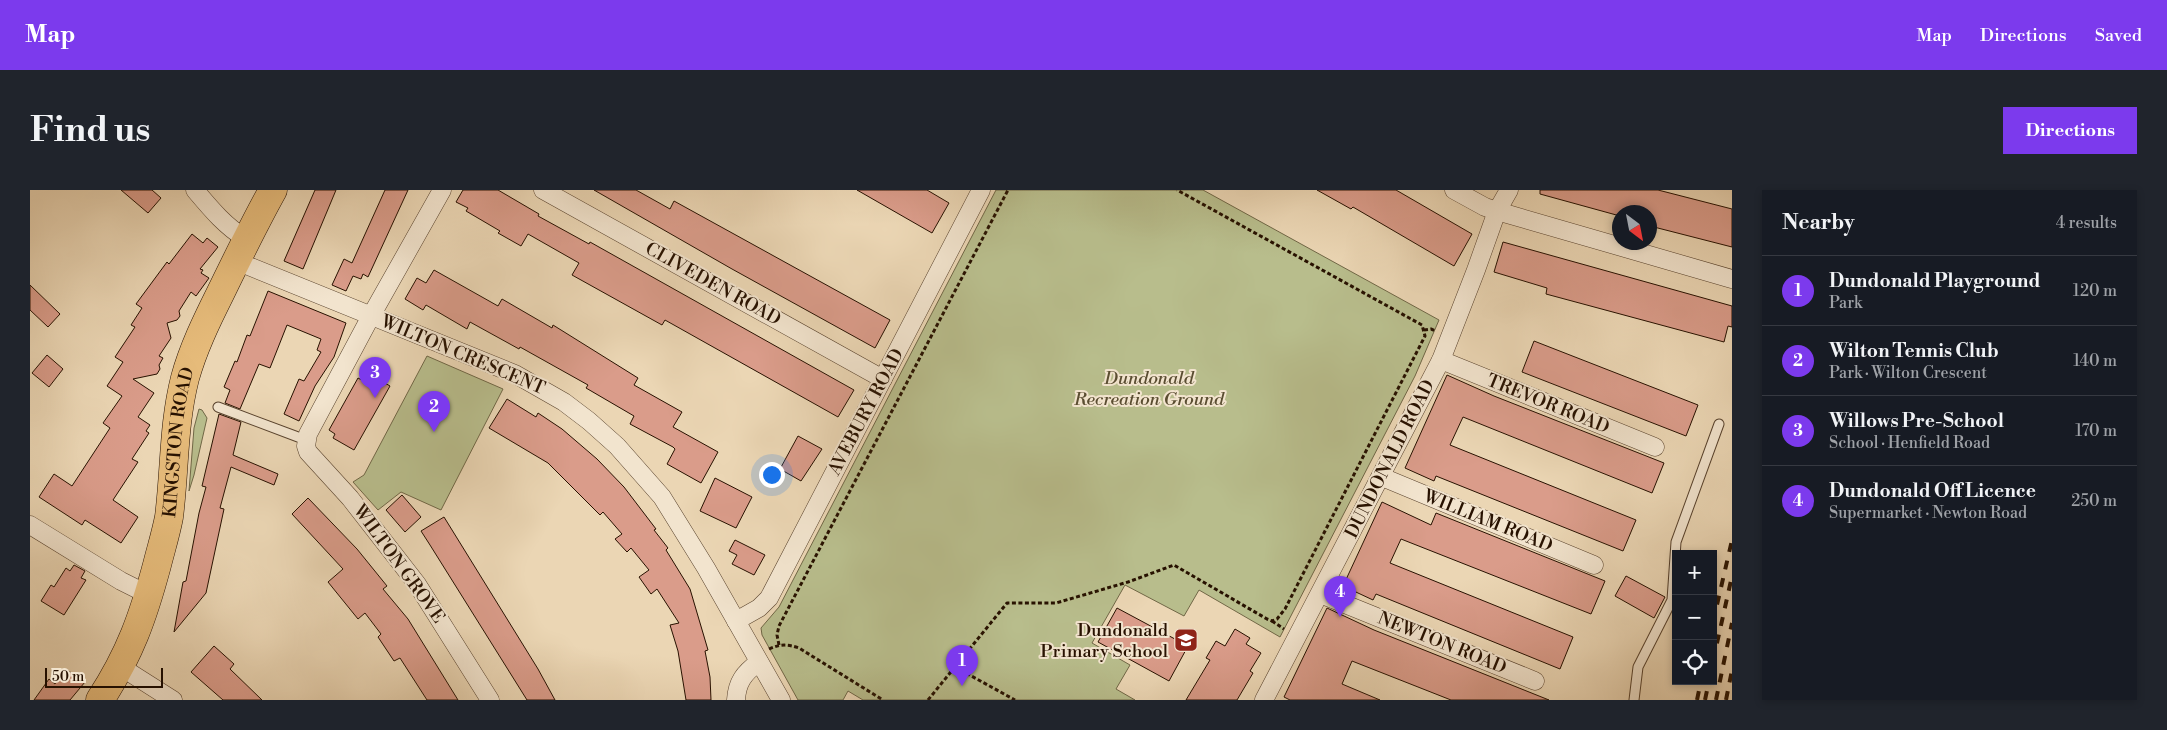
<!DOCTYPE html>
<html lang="en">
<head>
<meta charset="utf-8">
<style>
	:root { --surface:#171b24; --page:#20242c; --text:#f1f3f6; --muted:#9ea1a6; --line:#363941; --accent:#7c3aed }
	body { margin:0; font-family:"Libre Bodoni",serif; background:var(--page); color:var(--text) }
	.controls { position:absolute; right:15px; bottom:15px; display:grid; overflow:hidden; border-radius:0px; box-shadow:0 2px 8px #0003 }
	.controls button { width:45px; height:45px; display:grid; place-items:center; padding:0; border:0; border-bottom:1px solid var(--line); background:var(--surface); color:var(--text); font:25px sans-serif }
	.compass { position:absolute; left:1582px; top:15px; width:45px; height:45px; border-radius:50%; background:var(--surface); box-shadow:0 2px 8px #0003; rotate:148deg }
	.scale { position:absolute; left:15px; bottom:12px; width:118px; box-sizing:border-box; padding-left:5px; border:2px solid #271100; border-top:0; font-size:14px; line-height:18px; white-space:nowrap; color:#271100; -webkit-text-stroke:4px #f2e4ce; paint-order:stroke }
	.you { position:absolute; left:741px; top:284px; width:18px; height:18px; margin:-12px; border:4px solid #fff; border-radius:50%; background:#1a73e8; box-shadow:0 0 0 8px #1a73e833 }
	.badge { display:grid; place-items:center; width:32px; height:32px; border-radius:50%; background:var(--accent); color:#fff; font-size:16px; font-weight:700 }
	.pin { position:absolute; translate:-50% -41px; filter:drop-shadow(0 1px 2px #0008) }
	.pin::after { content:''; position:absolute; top:26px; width:18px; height:15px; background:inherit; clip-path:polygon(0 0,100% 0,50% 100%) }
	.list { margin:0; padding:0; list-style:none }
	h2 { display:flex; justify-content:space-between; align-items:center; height:65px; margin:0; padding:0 20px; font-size:21px }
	h2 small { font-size:16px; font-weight:400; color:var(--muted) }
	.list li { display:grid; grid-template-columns:32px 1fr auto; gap:15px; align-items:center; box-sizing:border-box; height:70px; padding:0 20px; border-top:1px solid var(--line) }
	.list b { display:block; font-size:19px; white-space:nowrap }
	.list p { margin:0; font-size:16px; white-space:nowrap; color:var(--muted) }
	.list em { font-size:16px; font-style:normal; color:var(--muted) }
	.icon { flex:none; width:28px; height:28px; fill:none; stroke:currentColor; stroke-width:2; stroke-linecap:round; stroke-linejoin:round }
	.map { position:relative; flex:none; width:1702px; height:510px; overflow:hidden; border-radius:0px }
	header { display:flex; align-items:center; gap:30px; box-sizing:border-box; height:70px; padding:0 25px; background:var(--accent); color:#fff }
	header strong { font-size:24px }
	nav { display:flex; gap:28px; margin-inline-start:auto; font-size:18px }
	.intro { display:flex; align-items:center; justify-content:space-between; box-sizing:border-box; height:120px; padding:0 30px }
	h1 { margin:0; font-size:35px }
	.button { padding:12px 22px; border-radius:0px; background:var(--accent); color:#fff; font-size:18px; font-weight:700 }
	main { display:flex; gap:30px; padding:0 30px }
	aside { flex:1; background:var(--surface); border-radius:0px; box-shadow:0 2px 8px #0003 }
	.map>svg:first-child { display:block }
	.green { fill:#b8bd8c; stroke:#706746 }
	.building { fill:#da9c8a; stroke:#271100 }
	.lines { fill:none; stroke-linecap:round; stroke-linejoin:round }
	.service-casing { stroke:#58422d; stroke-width:11 }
	.minor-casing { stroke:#58422d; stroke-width:19 }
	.primary-casing { stroke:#271100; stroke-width:29 }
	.path { stroke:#271100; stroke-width:3; stroke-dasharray:4 2.5; stroke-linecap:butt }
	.service { stroke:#f2e4ce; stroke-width:9 }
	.minor { stroke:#f2e4ce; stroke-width:18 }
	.primary { stroke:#e6bb7a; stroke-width:28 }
	.rail { stroke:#271100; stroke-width:4; stroke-dasharray:9 9; stroke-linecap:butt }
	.labels { text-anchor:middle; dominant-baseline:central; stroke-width:4; stroke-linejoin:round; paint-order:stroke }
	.street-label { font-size:18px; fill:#271100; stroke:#f2e4ce }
	.park-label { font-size:18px; font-style:italic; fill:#5a4d31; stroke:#f2e4ce }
	.poi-label { font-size:18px; fill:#271100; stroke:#f2e4ce; text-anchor:end }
</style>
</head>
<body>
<header>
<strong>Map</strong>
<nav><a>Map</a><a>Directions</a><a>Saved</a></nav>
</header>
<div class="intro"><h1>Find us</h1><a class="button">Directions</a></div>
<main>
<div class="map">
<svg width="1702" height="510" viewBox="0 0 1702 510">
	<rect width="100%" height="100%" fill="#ebd6b4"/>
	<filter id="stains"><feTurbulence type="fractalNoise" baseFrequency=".004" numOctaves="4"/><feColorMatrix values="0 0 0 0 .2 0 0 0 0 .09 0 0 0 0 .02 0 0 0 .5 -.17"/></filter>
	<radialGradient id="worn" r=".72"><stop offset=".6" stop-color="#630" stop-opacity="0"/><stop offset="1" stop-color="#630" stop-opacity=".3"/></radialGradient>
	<g class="green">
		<polygon points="966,0 1173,0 1409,130 1385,186 1250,447 1169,400 1154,426 1095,395 1062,453 1100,475 1086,499 1105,510 833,510 818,501 813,510 768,510 732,445 731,438 749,417"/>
		<polygon points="397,166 473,199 411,320 371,302 348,320 323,292 334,285"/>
		<polygon points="169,219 172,220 177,228 164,285 159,301 164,238"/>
	</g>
	<g class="building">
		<polygon points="91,0 122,0 131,8 118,23"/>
		<polygon points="285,0 306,0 273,79 254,71"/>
		<polygon points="355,0 378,0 338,87 333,84 331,89 323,86 316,101 302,95 314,69 322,73"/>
		<polygon points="433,0 468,0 509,24 508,26 559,54 560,52 824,200 808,227 635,130 632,135 542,85 549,73 498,44 491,56 468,43 470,41 436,21 438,18 426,12"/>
		<polygon points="564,0 606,0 640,19 644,11 860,130 845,158 702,79"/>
		<polygon points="827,0 897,0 919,13 902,43"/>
		<polygon points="1287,0 1366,0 1442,44 1424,76 1323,17 1321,19"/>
		<polygon points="1510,0 1628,0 1702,19 1702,57 1620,36 1620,22 1590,22 1590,26 1510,4"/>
		<polygon points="162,44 173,53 177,48 188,57 170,79 173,80 171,83 179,88 166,106 161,102 149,121 150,126 147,130 137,133 141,148 129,166 133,168 129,175 130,179 127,184 103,189 124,203 108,227 120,235 116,241 119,243 102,269 108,272 83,310 108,327 91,353 55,330 52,335 9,307 24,284 42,296 80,238 73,233 92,206 77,196 93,172 85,167 105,137 101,135 112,118 106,114 137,72 139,74"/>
		<polygon points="1473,52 1702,116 1702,137 1698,136 1694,152 1516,104 1517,98 1464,82"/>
		<polygon points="404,80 468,116 472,109 522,138 523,135 608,188 604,195 652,222 643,237 688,262 671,293 637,274 645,259 643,257 600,234 604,226 556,198 558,195 490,157 489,159 440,132 437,139 396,115 393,120 375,109 387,88 396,93"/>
		<polygon points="0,95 30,124 18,137 0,120"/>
		<polygon points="238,101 316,133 304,167 285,196 269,231 254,224 269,189 274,191 291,162 287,160 291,149 257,135 240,178 229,174 210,219 195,213 200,200 194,197 205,171 207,172 217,145 220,146"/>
		<polygon points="1504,151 1668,215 1656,246 1492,182"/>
		<polygon points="17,165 33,179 19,197 2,183"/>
		<polygon points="1417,185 1464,206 1634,273 1622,303 1433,227 1420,255 1606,330 1593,361 1406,286 1404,291 1375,278"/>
		<polygon points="343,186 360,196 324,260 303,248 305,244 299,240 328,188 339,194"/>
		<polygon points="477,209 506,227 508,223 532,239 567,269 594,297 626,339 624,340 638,358 636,360 660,399 678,460 675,461 680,487 681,510 656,510 648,461 640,435 649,433 627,399 621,404 609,387 619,380 601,358 597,362 585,349 592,344 573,322 570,325 518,273 459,238"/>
		<polygon points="189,224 211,232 203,265 248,284 244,295 201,277 190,318 194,319 176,403 144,442 153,392 156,391 169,323 176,297 172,296"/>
		<polygon points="768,246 792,259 771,291 750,279"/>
		<polygon points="685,288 722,307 706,338 670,321"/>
		<polygon points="372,305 391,327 375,342 356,320"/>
		<polygon points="278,308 327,359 357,396 353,399 378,429 428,510 397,510 370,468 364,471 348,447 351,444 335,423 328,429 298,392 313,379 262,324"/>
		<polygon points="1352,312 1401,335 1406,323 1575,391 1561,424 1371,349 1360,373 1543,447 1530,479 1346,404 1343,410 1313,396"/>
		<polygon points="414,327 508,479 525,510 497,510 400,355 391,341"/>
		<polygon points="705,350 735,365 724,385 702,374 707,365 699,361"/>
		<polygon points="44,375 55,381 51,388 56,390 34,425 11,411 21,395 24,397 36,378 40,381"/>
		<polygon points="1596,386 1635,407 1624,428 1585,406"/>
		<polygon points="1087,418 1158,456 1139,491 1068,452"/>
		<polygon points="1297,418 1344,440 1519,510 1421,510 1322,471 1312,494 1350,510 1260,510 1254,507"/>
		<polygon points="1205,439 1220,448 1216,454 1231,463 1220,481 1223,483 1207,510 1156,510 1180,470 1176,468 1186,451 1195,456"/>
		<polygon points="184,456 204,474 200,479 232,510 193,510 161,482"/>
		<polygon points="37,480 55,492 40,510 4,510 19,489 25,494 32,483"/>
	</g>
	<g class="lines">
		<g class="service-casing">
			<g id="service">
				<polyline points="188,217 276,250"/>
				<polyline points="1604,510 1608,477 1642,410 1646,352 1689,234"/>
			</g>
		</g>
		<g class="minor-casing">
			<g id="minor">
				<path d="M165 0C181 19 195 36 216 49"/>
				<polyline points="412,0 341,126 278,244 276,256 278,262 320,308 387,394 460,510"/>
				<polyline points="513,0 853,189"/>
				<polyline points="1424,0 1455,17 1467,21 1702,89"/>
				<polyline points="206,71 485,184 534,212 559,231 587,256 632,307 676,378 751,510"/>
				<polyline points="1411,170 1625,257"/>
				<polyline points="1352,287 1564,375"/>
				<polyline points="0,335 91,391 119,405"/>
				<polyline points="1290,404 1505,491"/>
				<polyline points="706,431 729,418 739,408 951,0"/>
				<polyline points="91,477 143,510"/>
				<path d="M706 510C707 492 714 483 729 472"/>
				<polyline points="1234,510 1411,170 1446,80 1467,21 1479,0"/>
			</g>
		</g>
		<g class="primary-casing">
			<g id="primary">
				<path id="s1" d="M70 510C100 464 113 427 127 375 131 359 136 343 139 327 145 280 143 235 155 188 163 159 176 132 190 104 207 69 224 34 243 0"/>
			</g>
		</g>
		<g class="path">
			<polyline points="1394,140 1401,139 1406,141"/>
			<polyline points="1242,431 1254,439"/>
			<polyline points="749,455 747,445 749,436 978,0"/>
			<path d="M739 459C750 454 757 454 769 458L853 510"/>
			<polyline points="925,477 985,510"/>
			<polyline points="898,510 977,413 1026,413 1098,392 1144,375 1237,429 1242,431 1247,429 1255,419 1395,146 1392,135 1147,0"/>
		</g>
		<use href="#service" class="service"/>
		<use href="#minor" class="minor"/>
		<use href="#primary" class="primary"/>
		<g class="rail">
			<polyline points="1683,432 1702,350"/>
			<polyline points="1683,471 1702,386"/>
			<polyline points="1667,510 1671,491"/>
			<polyline points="1675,510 1679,491"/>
			<polyline points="1686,510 1702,433"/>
			<polyline points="1696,510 1702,480"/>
		</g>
	</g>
	<defs>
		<g id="school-square" transform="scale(1.25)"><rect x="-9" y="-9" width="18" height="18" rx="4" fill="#8f2418" stroke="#f2e4ce"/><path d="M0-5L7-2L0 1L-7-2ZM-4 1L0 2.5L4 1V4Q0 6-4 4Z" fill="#fff"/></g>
	</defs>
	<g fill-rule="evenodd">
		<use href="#school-square" x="1156" y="450"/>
	</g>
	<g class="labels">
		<g class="street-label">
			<text transform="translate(683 94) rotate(29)">CLIVEDEN ROAD</text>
			<text transform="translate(433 165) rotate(23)">WILTON CRESCENT</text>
			<text transform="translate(1518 214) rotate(22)">TREVOR ROAD</text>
			<text transform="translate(836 222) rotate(-62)">AVEBURY ROAD</text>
			<text stroke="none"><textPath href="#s1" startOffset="272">KINGSTON ROAD</textPath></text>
			<text transform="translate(1360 269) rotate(-63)">DUNDONALD ROAD</text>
			<text transform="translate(1458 331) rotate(22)">WILLIAM ROAD</text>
			<text transform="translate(369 374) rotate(54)">WILTON GROVE</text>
			<text transform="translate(1412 453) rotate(22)">NEWTON ROAD</text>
		</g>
		<g class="park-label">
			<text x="1119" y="188">Dundonald<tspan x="1119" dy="21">Recreation Ground</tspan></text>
		</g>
		<g class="poi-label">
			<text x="1138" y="440">Dundonald<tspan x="1138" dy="21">Primary School</tspan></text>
		</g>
	</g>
	<rect width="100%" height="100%" filter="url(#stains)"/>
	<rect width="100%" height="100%" fill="url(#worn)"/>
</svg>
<div class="controls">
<button>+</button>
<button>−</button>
<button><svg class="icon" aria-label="locate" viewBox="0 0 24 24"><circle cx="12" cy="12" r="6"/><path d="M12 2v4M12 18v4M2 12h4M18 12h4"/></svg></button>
</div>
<svg class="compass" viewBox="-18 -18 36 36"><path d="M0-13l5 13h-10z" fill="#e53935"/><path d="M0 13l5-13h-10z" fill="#9ea1a6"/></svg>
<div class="scale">50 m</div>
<div class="you"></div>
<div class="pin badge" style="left:932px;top:496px">1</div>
<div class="pin badge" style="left:404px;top:242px">2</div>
<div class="pin badge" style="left:345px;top:208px">3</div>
<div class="pin badge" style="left:1310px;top:427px">4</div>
</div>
<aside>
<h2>Nearby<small>4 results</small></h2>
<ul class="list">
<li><span class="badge">1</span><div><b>Dundonald Playground</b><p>Park</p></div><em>120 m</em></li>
<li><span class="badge">2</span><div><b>Wilton Tennis Club</b><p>Park · Wilton Crescent</p></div><em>140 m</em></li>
<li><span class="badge">3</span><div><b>Willows Pre-School</b><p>School · Henfield Road</p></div><em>170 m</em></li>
<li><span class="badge">4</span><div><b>Dundonald Off Licence</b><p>Supermarket · Newton Road</p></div><em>250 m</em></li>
</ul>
</aside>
</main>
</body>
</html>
